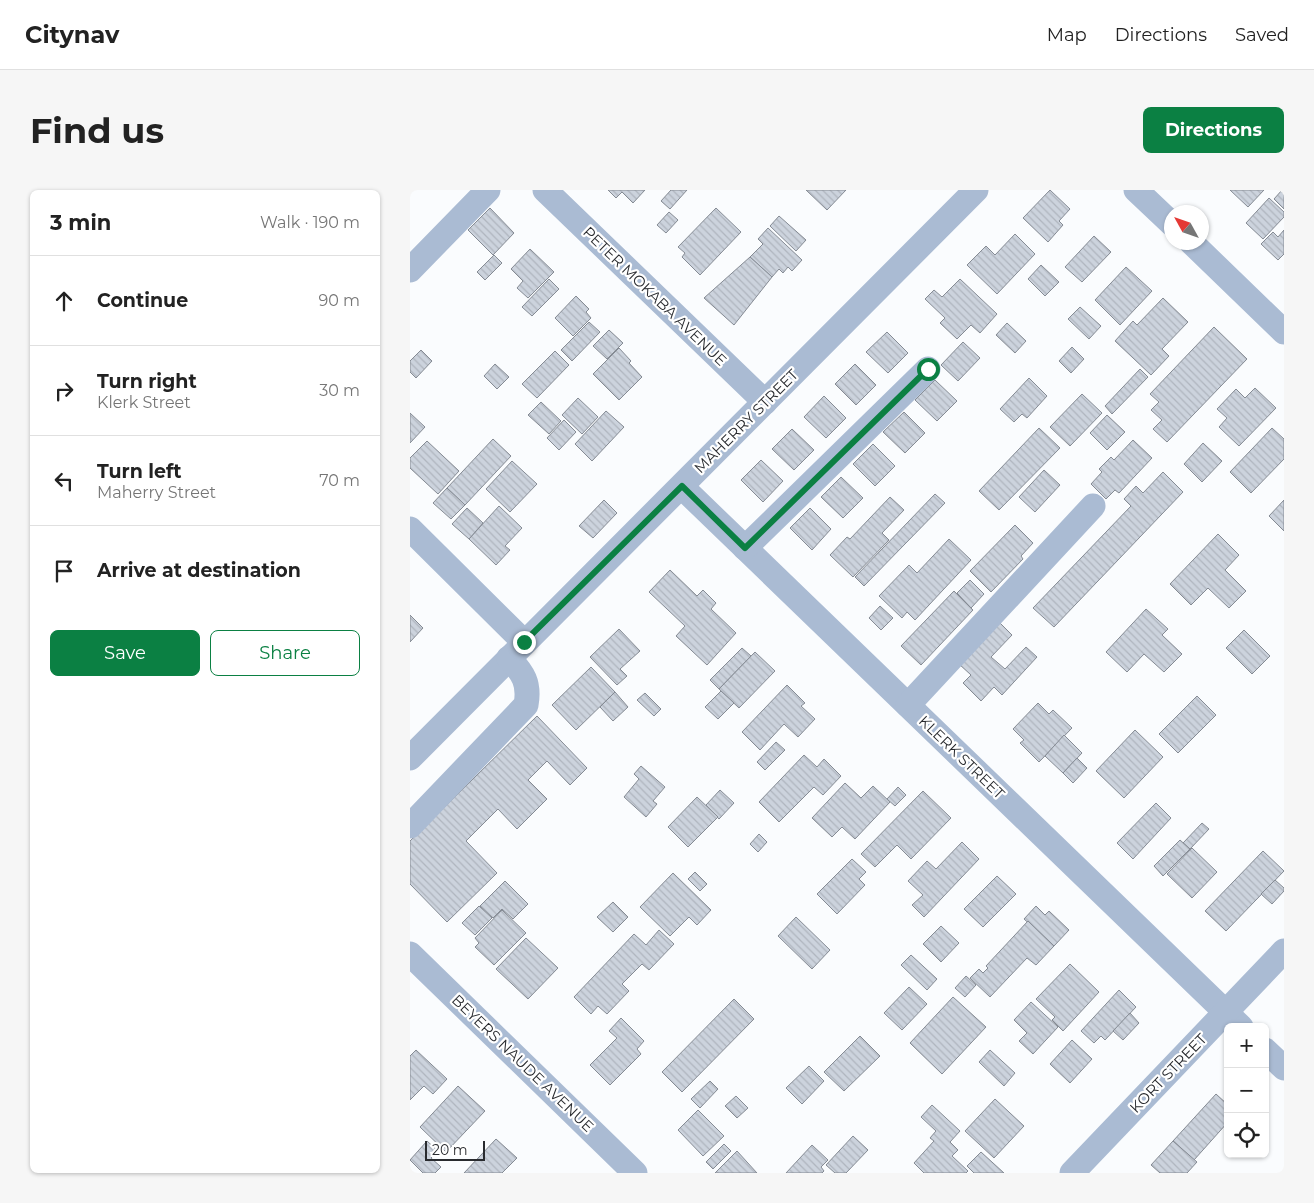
<!DOCTYPE html>
<html lang="en">
<head>
<meta charset="utf-8">
<style>
	:root { --surface:#fff; --page:#f6f6f6; --text:#222; --muted:#767676; --line:#e0e0e0; --accent:#0b8043 }
	body { margin:0; font-family:Montserrat,sans-serif; background:var(--page); color:var(--text) }
	.controls { position:absolute; right:15px; bottom:15px; display:grid; overflow:hidden; border-radius:8px; box-shadow:0 1px 4px #0004 }
	.controls button { width:45px; height:45px; display:grid; place-items:center; padding:0; border:0; border-bottom:1px solid var(--line); background:var(--surface); color:var(--text); font:25px sans-serif }
	.compass { position:absolute; left:754px; top:15px; width:45px; height:45px; border-radius:50%; background:var(--surface); box-shadow:0 1px 4px #0004; rotate:310deg }
	.scale { position:absolute; left:15px; bottom:12px; width:60px; box-sizing:border-box; padding-left:5px; border:2px solid #292b2f; border-top:0; font-size:14px; line-height:18px; white-space:nowrap; color:#292b2f; -webkit-text-stroke:4px #fff; paint-order:stroke }
	.stop { position:absolute; width:15px; height:15px; margin:-11px; border:4px solid #0b8043; border-radius:50%; background:#fff }
	.stop.end { background:#0b8043; border-color:#fff; box-shadow:0 1px 5px #0008 }
	.list { margin:0; padding:0; list-style:none }
	h2 { display:flex; justify-content:space-between; align-items:center; height:65px; margin:0; padding:0 20px; font-size:21px }
	h2 small { font-size:16px; font-weight:400; color:var(--muted) }
	.list li { display:grid; grid-template-columns:32px 1fr auto; gap:15px; align-items:center; box-sizing:border-box; height:90px; padding:0 20px; border-top:1px solid var(--line) }
	.list b { display:block; font-size:19px; white-space:nowrap }
	.list p { margin:0; font-size:16px; white-space:nowrap; color:var(--muted) }
	.list em { font-size:16px; font-style:normal; color:var(--muted) }
	.actions { display:flex; gap:10px; padding:15px 20px }
	.actions a { flex:1; padding:11px 0; border:1px solid var(--accent); border-radius:8px; text-align:center; font-size:18px; color:var(--accent) }
	.actions .main { background:var(--accent); color:#fff }
	.icon { flex:none; width:28px; height:28px; fill:none; stroke:currentColor; stroke-width:2; stroke-linecap:round; stroke-linejoin:round }
	.map { position:relative; flex:none; width:874px; height:983px; overflow:hidden; border-radius:8px }
	header { display:flex; align-items:center; gap:30px; box-sizing:border-box; height:70px; padding:0 25px; background:var(--surface); border-bottom:1px solid var(--line) }
	header strong { font-size:24px }
	nav { display:flex; gap:28px; margin-inline-start:auto; font-size:18px }
	.intro { display:flex; align-items:center; justify-content:space-between; box-sizing:border-box; height:120px; padding:0 30px }
	h1 { margin:0; font-size:35px }
	.button { padding:12px 22px; border-radius:8px; background:var(--accent); color:#fff; font-size:18px; font-weight:700 }
	main { display:flex; gap:30px; padding:0 30px }
	aside { flex:1; background:var(--surface); border-radius:8px; box-shadow:0 1px 4px #0004 }
	.map>svg:first-child { display:block }
	.building { fill:url(#building-back-hatch); stroke:#858b94 }
	.lines { fill:none; stroke-linecap:round; stroke-linejoin:round }
	.minor { stroke:#aabbd3; stroke-width:25 }
	.route { stroke:#0b8043; stroke-width:6 }
	.labels { text-anchor:middle; dominant-baseline:central; stroke-width:4.5; stroke-linejoin:round; paint-order:stroke }
	.street-label { font-size:15px; fill:#292b2f; stroke:#fff }
</style>
</head>
<body>
<header>
<strong>Citynav</strong>
<nav><a>Map</a><a>Directions</a><a>Saved</a></nav>
</header>
<div class="intro"><h1>Find us</h1><a class="button">Directions</a></div>
<main>
<aside>
<h2>3 min<small>Walk · 190 m</small></h2>
<ul class="list">
<li><svg class="icon" aria-label="ahead" viewBox="0 0 24 24"><path d="M12 20V5M6 11l6-6 6 6"/></svg><div><b>Continue</b></div><em>90 m</em></li>
<li><svg class="icon" aria-label="right" viewBox="0 0 24 24"><path d="M7 20v-9h11M14 6l5 5-5 5"/></svg><div><b>Turn right</b><p>Klerk Street</p></div><em>30 m</em></li>
<li><svg class="icon" aria-label="left" viewBox="0 0 24 24"><path d="M17 20v-9H6M10 6l-5 5 5 5"/></svg><div><b>Turn left</b><p>Maherry Street</p></div><em>70 m</em></li>
<li><svg class="icon" aria-label="arrive" viewBox="0 0 24 24"><path d="M6 21V4h12l-3 4 3 4H6"/></svg><div><b>Arrive at destination</b></div></li>
</ul>
<div class="actions"><a class="main">Save</a><a>Share</a></div>
</aside>
<div class="map">
<svg width="874" height="983" viewBox="0 0 874 983">
	<defs>
		<pattern id="building-back-hatch" width="6" height="6" patternUnits="userSpaceOnUse" patternTransform="scale(1.25)"><rect width="6" height="6" fill="#ccd3dd"/><path d="M-1 5l2 2M0 0l6 6M5-1l2 2" fill="none" stroke="#afb5be"/></pattern>
	</defs>
	<rect width="100%" height="100%" fill="#fafcfe"/>
	<g class="building">
		<polygon points="198,0 235,0 223,13 212,2 206,8"/>
		<polygon points="261,0 277,0 260,19 251,11"/>
		<polygon points="396,0 436,0 417,20"/>
		<polygon points="640,0 660,19 649,31 653,35 638,52 613,28"/>
		<polygon points="820,0 854,0 838,17"/>
		<polygon points="872,0 874,0 874,19 864,9"/>
		<polygon points="859,8 874,22 874,27 853,49 836,33"/>
		<polygon points="80,18 104,43 83,65 58,40"/>
		<polygon points="306,18 331,42 290,85 272,67 275,63 268,57"/>
		<polygon points="259,22 268,30 256,43 247,35"/>
		<polygon points="369,26 396,50 386,61 360,36"/>
		<polygon points="358,38 392,70 382,81 378,77 373,83 369,79 362,87 340,67 353,54 348,49"/>
		<polygon points="874,40 874,64 868,70 851,54 863,42 868,47"/>
		<polygon points="605,44 625,64 587,104 557,75 576,56 585,65"/>
		<polygon points="684,46 701,62 672,92 655,77"/>
		<polygon points="120,59 144,82 118,108 107,98 113,91 101,79"/>
		<polygon points="84,65 92,73 75,90 67,82"/>
		<polygon points="340,67 362,87 324,135 294,108"/>
		<polygon points="631,75 649,92 635,106 618,89"/>
		<polygon points="716,77 742,101 710,135 685,110"/>
		<polygon points="139,89 149,99 122,126 112,117"/>
		<polygon points="550,89 587,124 570,143 561,135 547,149 530,133 535,128 515,109 524,100 532,107"/>
		<polygon points="166,106 179,119 176,122 181,128 163,146 145,128"/>
		<polygon points="753,108 778,132 752,159 759,166 741,185 705,151 723,131 727,135"/>
		<polygon points="670,117 691,136 679,149 658,129"/>
		<polygon points="179,132 190,142 162,171 151,160"/>
		<polygon points="597,133 616,151 605,163 586,145"/>
		<polygon points="804,137 837,169 757,252 743,239 752,230 741,220 749,212 740,204"/>
		<polygon points="199,140 213,153 197,169 183,156"/>
		<polygon points="477,142 498,163 478,183 456,162"/>
		<polygon points="553,152 570,168 548,191 531,175"/>
		<polygon points="662,157 674,169 661,183 649,171"/>
		<polygon points="209,158 221,171 219,173 232,187 209,210 183,184"/>
		<polygon points="11,160 22,171 6,188 0,182 0,171"/>
		<polygon points="145,161 159,175 127,208 112,194"/>
		<polygon points="85,174 99,187 87,199 74,186"/>
		<polygon points="445,174 466,195 446,215 425,194"/>
		<polygon points="730,179 738,187 702,224 695,216"/>
		<polygon points="619,188 637,206 617,228 612,224 604,232 590,219"/>
		<polygon points="525,190 547,211 527,231 505,210"/>
		<polygon points="845,198 866,218 829,256 809,237 817,228 807,219 826,199 835,208"/>
		<polygon points="672,204 692,223 660,256 640,237"/>
		<polygon points="414,206 436,228 416,248 394,227"/>
		<polygon points="168,208 188,227 172,244 152,225"/>
		<polygon points="131,212 151,231 139,244 118,225"/>
		<polygon points="196,221 214,237 182,271 165,254"/>
		<polygon points="494,222 515,243 495,263 473,242"/>
		<polygon points="0,223 15,237 0,253"/>
		<polygon points="697,225 715,242 697,260 680,243"/>
		<polygon points="154,230 166,242 149,260 137,248"/>
		<polygon points="629,238 650,258 589,320 569,301"/>
		<polygon points="862,238 874,249 874,269 841,303 820,282"/>
		<polygon points="382,239 404,260 384,280 362,259"/>
		<polygon points="83,249 101,266 55,315 37,298"/>
		<polygon points="723,250 742,268 709,303 705,300 696,309 681,294 692,282 689,279 701,267 704,270"/>
		<polygon points="17,251 49,281 28,304 0,278 0,268"/>
		<polygon points="793,253 812,271 792,292 774,274"/>
		<polygon points="463,254 485,276 465,296 443,274"/>
		<polygon points="351,270 373,291 353,312 331,290"/>
		<polygon points="102,271 127,294 100,322 76,299"/>
		<polygon points="634,280 650,295 625,322 609,307"/>
		<polygon points="753,282 773,302 644,437 623,418 721,316 714,309 726,296 733,303"/>
		<polygon points="431,287 453,308 433,328 411,307"/>
		<polygon points="37,298 55,315 41,329 23,313"/>
		<polygon points="525,304 535,313 454,396 445,387"/>
		<polygon points="480,307 494,320 472,343 479,350 443,387 420,365 437,347 440,349"/>
		<polygon points="194,310 207,323 183,348 169,336"/>
		<polygon points="874,310 874,341 859,326"/>
		<polygon points="89,316 112,338 95,356 100,360 86,375 59,349"/>
		<polygon points="57,318 73,333 59,349 42,334"/>
		<polygon points="400,318 421,339 402,360 380,338"/>
		<polygon points="605,335 623,353 611,366 613,369 581,402 560,381"/>
		<polygon points="808,344 829,365 815,380 836,401 819,418 798,398 781,415 760,394"/>
		<polygon points="539,349 561,370 505,430 497,422 492,428 469,406 499,375 507,383"/>
		<polygon points="260,380 287,406 293,400 306,413 301,419 326,443 297,475 266,446 275,436 239,402"/>
		<polygon points="560,390 574,404 561,418 547,403"/>
		<polygon points="544,401 563,420 511,475 491,456"/>
		<polygon points="470,416 483,428 471,440 459,428"/>
		<polygon points="736,419 758,439 752,445 772,464 754,482 734,464 717,482 696,462"/>
		<polygon points="0,425 13,438 0,452"/>
		<polygon points="589,432 602,445 581,467 595,479 616,457 627,467 592,505 584,497 571,511 553,493 561,485 549,474"/>
		<polygon points="209,439 230,461 210,479 217,486 207,495 180,467"/>
		<polygon points="834,440 860,466 842,484 816,458"/>
		<polygon points="332,458 341,466 309,499 300,490"/>
		<polygon points="345,462 365,481 329,518 309,499"/>
		<polygon points="181,477 205,502 166,540 142,515"/>
		<polygon points="377,495 395,513 391,516 405,529 388,547 374,534 350,560 332,542"/>
		<polygon points="311,501 324,513 308,529 295,517"/>
		<polygon points="205,502 218,517 203,531 190,517"/>
		<polygon points="235,503 251,519 244,526 227,510"/>
		<polygon points="787,506 806,525 768,563 749,544"/>
		<polygon points="628,513 639,524 643,520 662,538 629,572 610,553 614,550 603,539"/>
		<polygon points="127,526 177,578 160,595 137,571 118,590 137,609 107,639 88,619 56,651 87,683 37,732 0,694 0,651"/>
		<polygon points="725,540 753,567 714,608 686,581"/>
		<polygon points="654,545 672,563 653,583 635,566"/>
		<polygon points="366,552 375,560 355,580 347,572"/>
		<polygon points="394,565 407,577 414,569 431,586 413,605 404,597 369,632 349,612"/>
		<polygon points="667,568 677,578 663,593 653,583"/>
		<polygon points="231,576 255,597 243,611 247,614 236,627 214,607 229,589 224,584"/>
		<polygon points="435,593 451,608 463,596 480,612 445,649 432,637 422,647 402,628"/>
		<polygon points="488,597 496,605 485,616 477,609"/>
		<polygon points="310,600 324,613 309,629 296,615"/>
		<polygon points="513,601 541,628 501,669 487,655 465,677 451,664"/>
		<polygon points="287,607 308,627 278,657 258,637"/>
		<polygon points="746,613 761,628 723,669 707,653"/>
		<polygon points="792,633 799,639 780,659 773,653"/>
		<polygon points="349,644 357,652 348,662 340,654"/>
		<polygon points="770,650 780,659 753,686 744,676"/>
		<polygon points="552,652 569,669 514,727 502,715 513,705 498,691 517,671 526,679"/>
		<polygon points="782,658 807,682 782,708 757,684"/>
		<polygon points="853,661 874,681 816,741 795,721"/>
		<polygon points="442,669 456,682 449,689 455,695 427,724 407,704"/>
		<polygon points="285,682 297,694 290,701 278,689"/>
		<polygon points="263,683 301,720 287,735 279,727 260,746 230,717"/>
		<polygon points="587,686 606,704 573,737 554,719"/>
		<polygon points="865,690 874,698 874,701 862,714 851,704"/>
		<polygon points="95,691 118,714 103,729 92,719 83,728 70,716"/>
		<polygon points="203,712 218,727 203,742 187,727"/>
		<polygon points="69,716 82,728 65,745 52,733"/>
		<polygon points="626,716 635,725 639,721 659,740 644,756 614,729"/>
		<polygon points="92,720 116,743 84,775 65,757 69,753 65,748"/>
		<polygon points="386,727 420,760 402,779 368,746"/>
		<polygon points="618,731 644,756 626,775 617,768 580,807 560,788 569,779 573,783 578,778 576,776"/>
		<polygon points="531,736 549,753 531,772 513,754"/>
		<polygon points="249,740 264,754 239,780 232,774 212,794 219,801 197,824 188,816 181,824 164,807 224,744 236,755"/>
		<polygon points="116,748 148,778 118,809 86,779"/>
		<polygon points="501,765 527,789 517,800 491,775"/>
		<polygon points="660,774 689,802 653,841 642,830 645,827 626,809"/>
		<polygon points="556,786 566,795 555,807 545,798"/>
		<polygon points="499,797 517,814 492,840 474,823"/>
		<polygon points="709,800 726,817 695,850 691,846 684,853 671,841"/>
		<polygon points="543,807 576,837 532,884 500,853"/>
		<polygon points="324,809 344,829 272,902 252,882"/>
		<polygon points="621,812 648,837 623,864 609,851 617,843 604,830"/>
		<polygon points="720,823 729,833 713,850 703,841"/>
		<polygon points="211,828 234,851 227,859 231,864 200,895 180,875 207,848 199,841"/>
		<polygon points="450,846 470,866 434,901 414,882"/>
		<polygon points="662,850 682,869 660,893 640,874"/>
		<polygon points="6,860 37,889 23,904 14,896 0,910 0,866"/>
		<polygon points="580,860 605,883 594,896 569,872"/>
		<polygon points="399,876 414,891 392,914 376,898"/>
		<polygon points="300,891 308,899 290,918 281,909"/>
		<polygon points="48,896 75,921 36,962 10,937"/>
		<polygon points="806,904 818,915 818,932 784,970 763,951"/>
		<polygon points="326,906 338,918 327,928 315,916"/>
		<polygon points="585,909 614,936 584,968 555,941"/>
		<polygon points="522,915 550,941 540,952 548,960 542,966 558,981 556,983 514,983 504,973 524,951 520,948 526,941 511,927"/>
		<polygon points="288,920 314,946 293,966 268,940"/>
		<polygon points="443,946 458,960 436,983 425,983 416,975"/>
		<polygon points="86,949 107,968 92,983 54,983"/>
		<polygon points="17,951 28,961 21,968 31,977 25,983 13,983 0,970"/>
		<polygon points="763,951 787,972 777,983 750,983 741,975"/>
		<polygon points="314,954 321,961 303,979 296,972"/>
		<polygon points="402,955 418,970 411,977 414,981 412,983 376,983"/>
		<polygon points="327,961 347,983 305,983"/>
		<polygon points="571,962 594,983 564,983 557,976"/>
	</g>
	<g class="lines">
		<g class="minor">
			<polyline points="135,0 355,212"/>
			<polyline points="726,0 762,34"/>
			<polyline points="781,52 874,142"/>
			<polyline points="0,80 78,0"/>
			<polyline points="272,297 831,837"/>
			<polyline points="0,339 114,452"/>
			<polyline points="335,358 518,179"/>
			<polyline points="498,515 683,316"/>
			<polyline points="0,568 566,0"/>
			<path d="M0 636 116 515C120 493 113 483 99 468"/>
			<polyline points="0,764 225,983"/>
			<polyline points="855,860 874,878"/>
			<polyline points="662,983 874,761"/>
		</g>
	</g>
	<g class="lines">
		<polyline class="route" points="114,452 272,296 335,358 518,179"/>
	</g>
	<g class="labels">
		<g class="street-label">
			<text transform="translate(245 106) rotate(44)">PETER MOKABA AVENUE</text>
			<text transform="translate(336 231) rotate(-45)">MAHERRY STREET</text>
			<text transform="translate(552 567) rotate(44)">KLERK STREET</text>
			<text transform="translate(113 873) rotate(44)">BEYERS NAUDE AVENUE</text>
			<text transform="translate(758 883) rotate(-46)">KORT STREET</text>
		</g>
	</g>
</svg>
<div class="controls">
<button>+</button>
<button>−</button>
<button><svg class="icon" aria-label="locate" viewBox="0 0 24 24"><circle cx="12" cy="12" r="6"/><path d="M12 2v4M12 18v4M2 12h4M18 12h4"/></svg></button>
</div>
<svg class="compass" viewBox="-18 -18 36 36"><path d="M0-13l5 13h-10z" fill="#e53935"/><path d="M0 13l5-13h-10z" fill="#767676"/></svg>
<div class="scale">20 m</div>
<div class="stop" style="left:518px;top:179px"></div>
<div class="stop end" style="left:114px;top:452px"></div>
</div>
</main>
</body>
</html>
